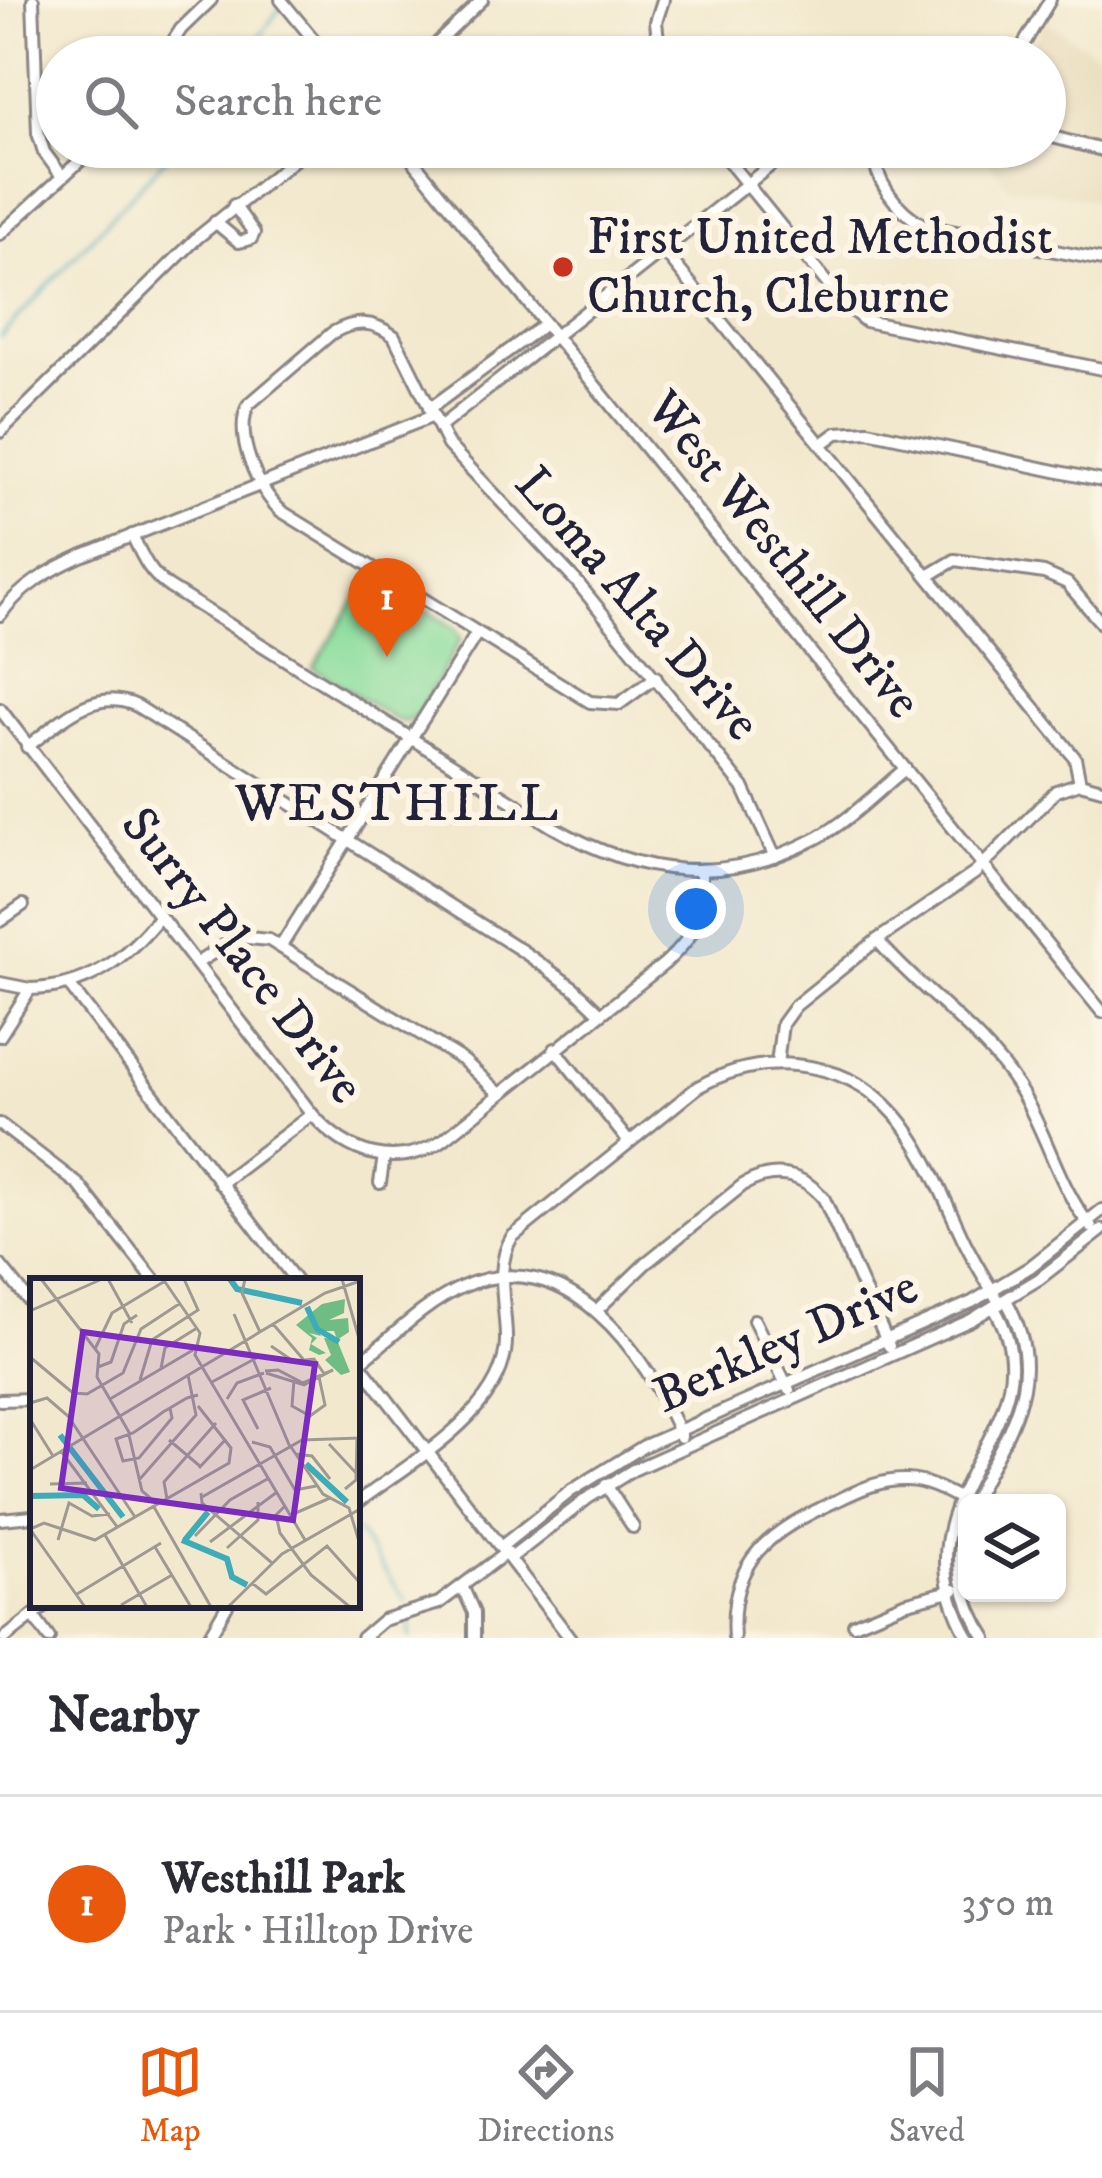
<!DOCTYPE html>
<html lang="en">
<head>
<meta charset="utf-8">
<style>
	:root { --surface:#fff; --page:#f2f2f3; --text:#2b2b33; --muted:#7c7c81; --line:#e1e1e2; --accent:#ea580c }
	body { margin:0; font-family:"IM FELL DW Pica",serif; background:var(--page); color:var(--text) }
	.controls { position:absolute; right:36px; bottom:36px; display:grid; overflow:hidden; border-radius:18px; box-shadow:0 3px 9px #0004 }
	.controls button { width:108px; height:108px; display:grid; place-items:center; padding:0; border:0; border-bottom:3px solid var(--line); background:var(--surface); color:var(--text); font:60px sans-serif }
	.you { position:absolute; left:696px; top:909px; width:42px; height:42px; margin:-30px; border:9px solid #fff; border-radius:50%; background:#1a73e8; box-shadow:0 0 0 18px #1a73e833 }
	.badge { display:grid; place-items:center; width:78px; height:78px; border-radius:50%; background:var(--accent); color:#fff; font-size:39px; font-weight:700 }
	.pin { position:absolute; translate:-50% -99px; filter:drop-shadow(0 3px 6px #0008) }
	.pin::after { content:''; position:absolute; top:63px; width:42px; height:36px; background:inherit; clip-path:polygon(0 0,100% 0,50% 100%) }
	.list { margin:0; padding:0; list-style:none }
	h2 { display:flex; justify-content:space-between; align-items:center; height:156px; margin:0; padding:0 48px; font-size:51px }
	h2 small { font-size:39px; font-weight:400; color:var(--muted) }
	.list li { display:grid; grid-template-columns:78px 1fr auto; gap:36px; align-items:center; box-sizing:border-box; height:216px; padding:0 48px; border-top:3px solid var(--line) }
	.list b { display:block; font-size:45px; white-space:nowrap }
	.list p { margin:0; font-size:39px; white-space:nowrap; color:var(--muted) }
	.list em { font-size:39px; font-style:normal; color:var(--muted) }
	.icon { flex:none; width:66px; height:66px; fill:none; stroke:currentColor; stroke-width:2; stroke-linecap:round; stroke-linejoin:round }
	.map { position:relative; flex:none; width:1102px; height:1638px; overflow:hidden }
	.search { position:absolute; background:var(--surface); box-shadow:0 3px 9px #0004; left:36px; right:36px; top:36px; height:132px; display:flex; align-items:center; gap:30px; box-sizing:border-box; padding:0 42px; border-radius:66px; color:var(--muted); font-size:45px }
	.sheet { height:372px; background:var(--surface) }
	nav { display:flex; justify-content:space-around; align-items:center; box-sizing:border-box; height:168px; border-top:3px solid var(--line); background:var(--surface); font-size:33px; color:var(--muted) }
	nav a { display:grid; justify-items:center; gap:6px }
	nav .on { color:var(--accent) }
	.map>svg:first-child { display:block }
	.built { fill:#e7daba }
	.park { fill:#8bdd9e; stroke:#56806c; stroke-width:3 }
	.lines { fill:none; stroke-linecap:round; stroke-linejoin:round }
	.stream { stroke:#3dacb9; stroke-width:3 }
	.minor-casing { stroke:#8a8584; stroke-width:16 }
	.minor { stroke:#fff; stroke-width:10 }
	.poi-dot { fill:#c8321e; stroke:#fcf5e5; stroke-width:4.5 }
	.labels { text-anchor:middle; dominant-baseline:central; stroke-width:12; stroke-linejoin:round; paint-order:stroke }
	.poi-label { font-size:51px; fill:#22223b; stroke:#fcf5e5; text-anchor:start }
	.street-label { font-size:51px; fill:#22223b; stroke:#fcf5e5 }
	.neighbourhood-label { font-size:54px; letter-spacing:3px; fill:#22223b; stroke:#fcf5e5 }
	.inset-river { fill:none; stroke:#3dacb9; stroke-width:6 }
	.inset-road { fill:none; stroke:#9f9993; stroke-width:3 }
	.view { fill:#7b2cbf; fill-opacity:0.15; stroke:#7b2cbf; stroke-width:6 }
	.inset-edge { fill:none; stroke:#22223b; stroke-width:6 }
</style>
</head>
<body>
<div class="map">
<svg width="1102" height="1638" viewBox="0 0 1102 1638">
	<rect width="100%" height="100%" fill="#fcf5e5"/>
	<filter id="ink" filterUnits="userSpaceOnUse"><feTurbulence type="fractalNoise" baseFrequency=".00833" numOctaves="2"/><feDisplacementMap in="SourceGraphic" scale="24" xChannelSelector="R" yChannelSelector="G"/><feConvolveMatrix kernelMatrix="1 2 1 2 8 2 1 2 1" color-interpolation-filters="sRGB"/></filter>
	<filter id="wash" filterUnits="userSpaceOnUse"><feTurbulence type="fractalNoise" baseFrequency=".004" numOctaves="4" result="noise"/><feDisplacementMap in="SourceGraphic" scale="48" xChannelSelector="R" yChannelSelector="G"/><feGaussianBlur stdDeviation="2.7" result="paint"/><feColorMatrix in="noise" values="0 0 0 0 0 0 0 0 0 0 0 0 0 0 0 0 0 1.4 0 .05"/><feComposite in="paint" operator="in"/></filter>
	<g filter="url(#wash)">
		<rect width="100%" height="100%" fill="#f2e8cd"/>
		<polygon class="built" points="1045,21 1102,57 1102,201 1007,185 978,147 1045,147 1045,57 1025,57"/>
		<polygon class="park" points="371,575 455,628 461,639 418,714 406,722 396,720 313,668"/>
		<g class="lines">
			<g class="stream">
				<polyline points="245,57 280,8"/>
				<polyline points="0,337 176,147"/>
				<polyline points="357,1532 406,1601"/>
				<polyline points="410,1619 410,1638"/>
			</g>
		</g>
	</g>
	<g filter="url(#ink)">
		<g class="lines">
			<g class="minor-casing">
				<g id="minor">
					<polyline points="33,0 38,133 44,152 61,175"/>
					<polyline points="281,0 328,57"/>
					<polyline points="163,57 181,29 211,0"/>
					<polyline points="423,57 482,0"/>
					<polyline points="660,57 656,22 663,0"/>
					<polyline points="1016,57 1050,0"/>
					<polyline points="1045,135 1102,150"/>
					<polyline points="402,147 1102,1012"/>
					<polyline points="717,147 843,303 865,321 1102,369"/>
					<path d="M874 147C872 179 897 211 925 226L1102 260"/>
					<polyline points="215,222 239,242 251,239 254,233 234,205"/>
					<polyline points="0,234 95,147"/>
					<polyline points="664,251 1075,758 1080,783"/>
					<polyline points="429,409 545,324"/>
					<polyline points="440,427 794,147"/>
					<polyline points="0,432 198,237 310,147"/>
					<polyline points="822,444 837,433 868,431 1102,481"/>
					<path d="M132 535C142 556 149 573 169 587L553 827C642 877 724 887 817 838 849 821 877 792 905 769"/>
					<polyline points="928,576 955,560 1044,573 1067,583 1102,624"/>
					<path d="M0 615C20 587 50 570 81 556L433 416"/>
					<path d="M656 677 619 704 590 702 281 511C257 489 234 436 248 405L332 333C356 320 372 320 394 336L448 445 577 582 743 787 775 857"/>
					<path d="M0 709 312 1114C347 1154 395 1171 443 1140L664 964C700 931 701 918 701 871"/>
					<path d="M27 747C60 722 94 686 137 706L524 952 574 988 600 1013"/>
					<polyline points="0,921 23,905"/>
					<path d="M877 940C921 992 981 1029 1018 1087 1047 1132 1057 1185 1091 1227"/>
					<polyline points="281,946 477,633"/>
					<polyline points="197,963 238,937 269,940 464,1061 500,1094"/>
					<polyline points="0,983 30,989"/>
					<polyline points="70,986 296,1281"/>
					<path d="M0 1036 30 989C87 988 125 960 160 916"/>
					<polyline points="555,1049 628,1141"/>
					<polyline points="777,1064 782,1024 795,1006 877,940 975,873 1056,791 1080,783 1102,789"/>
					<polyline points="0,1124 79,1185 155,1281"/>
					<polyline points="380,1183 384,1156"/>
					<polyline points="220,1184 312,1114"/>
					<polyline points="0,1265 33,1306"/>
					<path d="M597 1310 646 1263 743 1185C773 1167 803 1173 824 1199L889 1346"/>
					<polyline points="754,1320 789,1390"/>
					<polyline points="357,1360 570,1638"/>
					<path d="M357 1365C390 1339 424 1304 462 1287 567 1241 646 1352 681 1437"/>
					<polyline points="0,1400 33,1399"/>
					<polyline points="606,1485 633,1527"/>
					<path d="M357 1503C410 1462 508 1410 506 1338 506 1306 494 1266 512 1237L698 1087C729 1069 760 1062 795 1065 896 1074 923 1153 960 1232 971 1257 986 1280 1000 1304"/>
					<path d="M972 1503C1007 1431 1051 1379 1006 1300"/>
					<path d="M967 1516C952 1558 962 1602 986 1638"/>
					<polyline points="0,1519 33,1516"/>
					<polyline points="502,1546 571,1491 644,1446 972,1302 1030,1267 1102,1210"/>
					<polyline points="511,1558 588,1498 633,1470 971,1320 1039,1279 1102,1230"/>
					<polyline points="463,1588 474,1613 474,1638"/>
					<polyline points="33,1616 49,1638"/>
					<polyline points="854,1624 904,1603 954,1590"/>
					<polyline points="5,1638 47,1605"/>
					<polyline points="208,1638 227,1605"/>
					<polyline points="362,1638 383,1620 439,1603 507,1552"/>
					<path d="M734 1638C728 1558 771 1531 836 1501 859 1490 881 1479 907 1480 930 1481 948 1493 968 1503"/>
					<path d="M969 1638C884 1494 1066 1426 994 1308"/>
				</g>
			</g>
			<use href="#minor" class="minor"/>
		</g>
	</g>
	<circle class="poi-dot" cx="563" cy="267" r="12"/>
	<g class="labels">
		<g class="poi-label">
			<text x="587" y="238">First United Methodist<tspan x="587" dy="59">Church, Cleburne</tspan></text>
		</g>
		<g class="street-label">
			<text transform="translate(783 555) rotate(51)">West Westhill Drive</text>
			<text transform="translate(637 604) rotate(49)">Loma Alta Drive</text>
			<text transform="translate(242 956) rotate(52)">Surry Place Drive</text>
			<text transform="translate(786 1342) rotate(-24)">Berkley Drive</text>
		</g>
		<g class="neighbourhood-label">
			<text x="398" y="804">WESTHILL</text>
		</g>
	</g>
	<g transform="translate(30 1278)">
		<rect width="330" height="330" fill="#f2e8cd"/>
		<path d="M315 21 314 35 299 42 318 40 319 54 307 62 320 94 311 97 295 82 301 77 294 60 307 61 304 53H291L280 39 291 58 279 55 287 60 281 66 296 75 289 77 279 72 282 60 266 47 292 26Z" fill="#70bc85"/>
		<path class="inset-river" d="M200 1 207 11 272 25M277 29 287 51 309 64M30 157 93 239M276 186 317 224M0 218 53 217 69 231M152 262 197 281 202 299 217 307M155 262 178 234"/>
		<path class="inset-road" d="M11 1 69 76 67 99 100 156M78 1 102 45M133 1 170 55 165 77 275 262M215 1 212 15 230 54M312 1 330 64M0 33 72 1M204 36 260 169M243 46 273 81M241 68 263 83 284 81 295 97M65 71 82 35 135 3M0 79 43 115 57 116 93 95 111 51 149 26M68 89 81 84 94 46 107 37M131 90 135 70 167 50M235 93 248 92 273 105 303 92 274 107 236 95M110 102 122 62 168 32 154 1M264 102 262 128 280 138 295 127 289 99M182 104 228 79M80 121 163 72M197 121 207 105 234 95M0 125 17 120 38 138 105 239M140 130 142 140 109 180 93 183 86 161 103 155 125 140 133 134 140 130 145 127 157 120 168 117M0 141 23 178M228 151 213 122 241 110M99 157 112 213 126 225M139 162 171 189M222 164 240 169 265 212 286 208M299 166 326 195M261 169 293 216 319 230 330 267M31 173 88 250M265 176 282 178 300 201M169 190 196 161M0 192 295 15 330 3M109 202 166 137 158 97M20 206 57 205M315 211 326 202 327 160M171 215 172 225 242 285M172 219 272 162 330 160M137 221 134 204 186 145M255 228 246 237 250 255 281 297 320 329M124 229 181 329M261 237 300 220M0 251 14 245 65 262 199 185 201 170 168 128M0 251 55 329M75 257 117 329M165 258 200 222 239 200M28 262 39 225 62 238 80 236M180 264 247 214M125 269 161 329M197 270 228 242V224M222 305 236 316 297 268 330 305M47 316 131 265M91 327 142 297M198 329 252 276 330 231"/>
		<path class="view" d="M53 54 285 86 263 242 31 210Z"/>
		<rect width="330" height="330" class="inset-edge"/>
	</g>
</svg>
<div class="controls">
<button><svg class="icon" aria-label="layers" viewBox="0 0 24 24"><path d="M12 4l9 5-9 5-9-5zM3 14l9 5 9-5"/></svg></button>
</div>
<div class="you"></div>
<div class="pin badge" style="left:387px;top:657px">1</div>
<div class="search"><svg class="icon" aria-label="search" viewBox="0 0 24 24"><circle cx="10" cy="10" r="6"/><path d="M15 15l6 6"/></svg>Search here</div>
</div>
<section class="sheet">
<h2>Nearby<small></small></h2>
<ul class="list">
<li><span class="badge">1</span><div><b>Westhill Park</b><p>Park · Hilltop Drive</p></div><em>350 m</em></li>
</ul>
</section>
<nav>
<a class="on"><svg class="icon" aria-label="map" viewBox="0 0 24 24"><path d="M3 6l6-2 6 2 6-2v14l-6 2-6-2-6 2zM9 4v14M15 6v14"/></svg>Map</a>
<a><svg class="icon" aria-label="directions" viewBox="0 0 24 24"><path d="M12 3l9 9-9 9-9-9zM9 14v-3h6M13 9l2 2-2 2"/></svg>Directions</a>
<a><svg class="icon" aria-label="saved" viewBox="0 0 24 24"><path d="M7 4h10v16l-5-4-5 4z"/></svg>Saved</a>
</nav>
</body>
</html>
